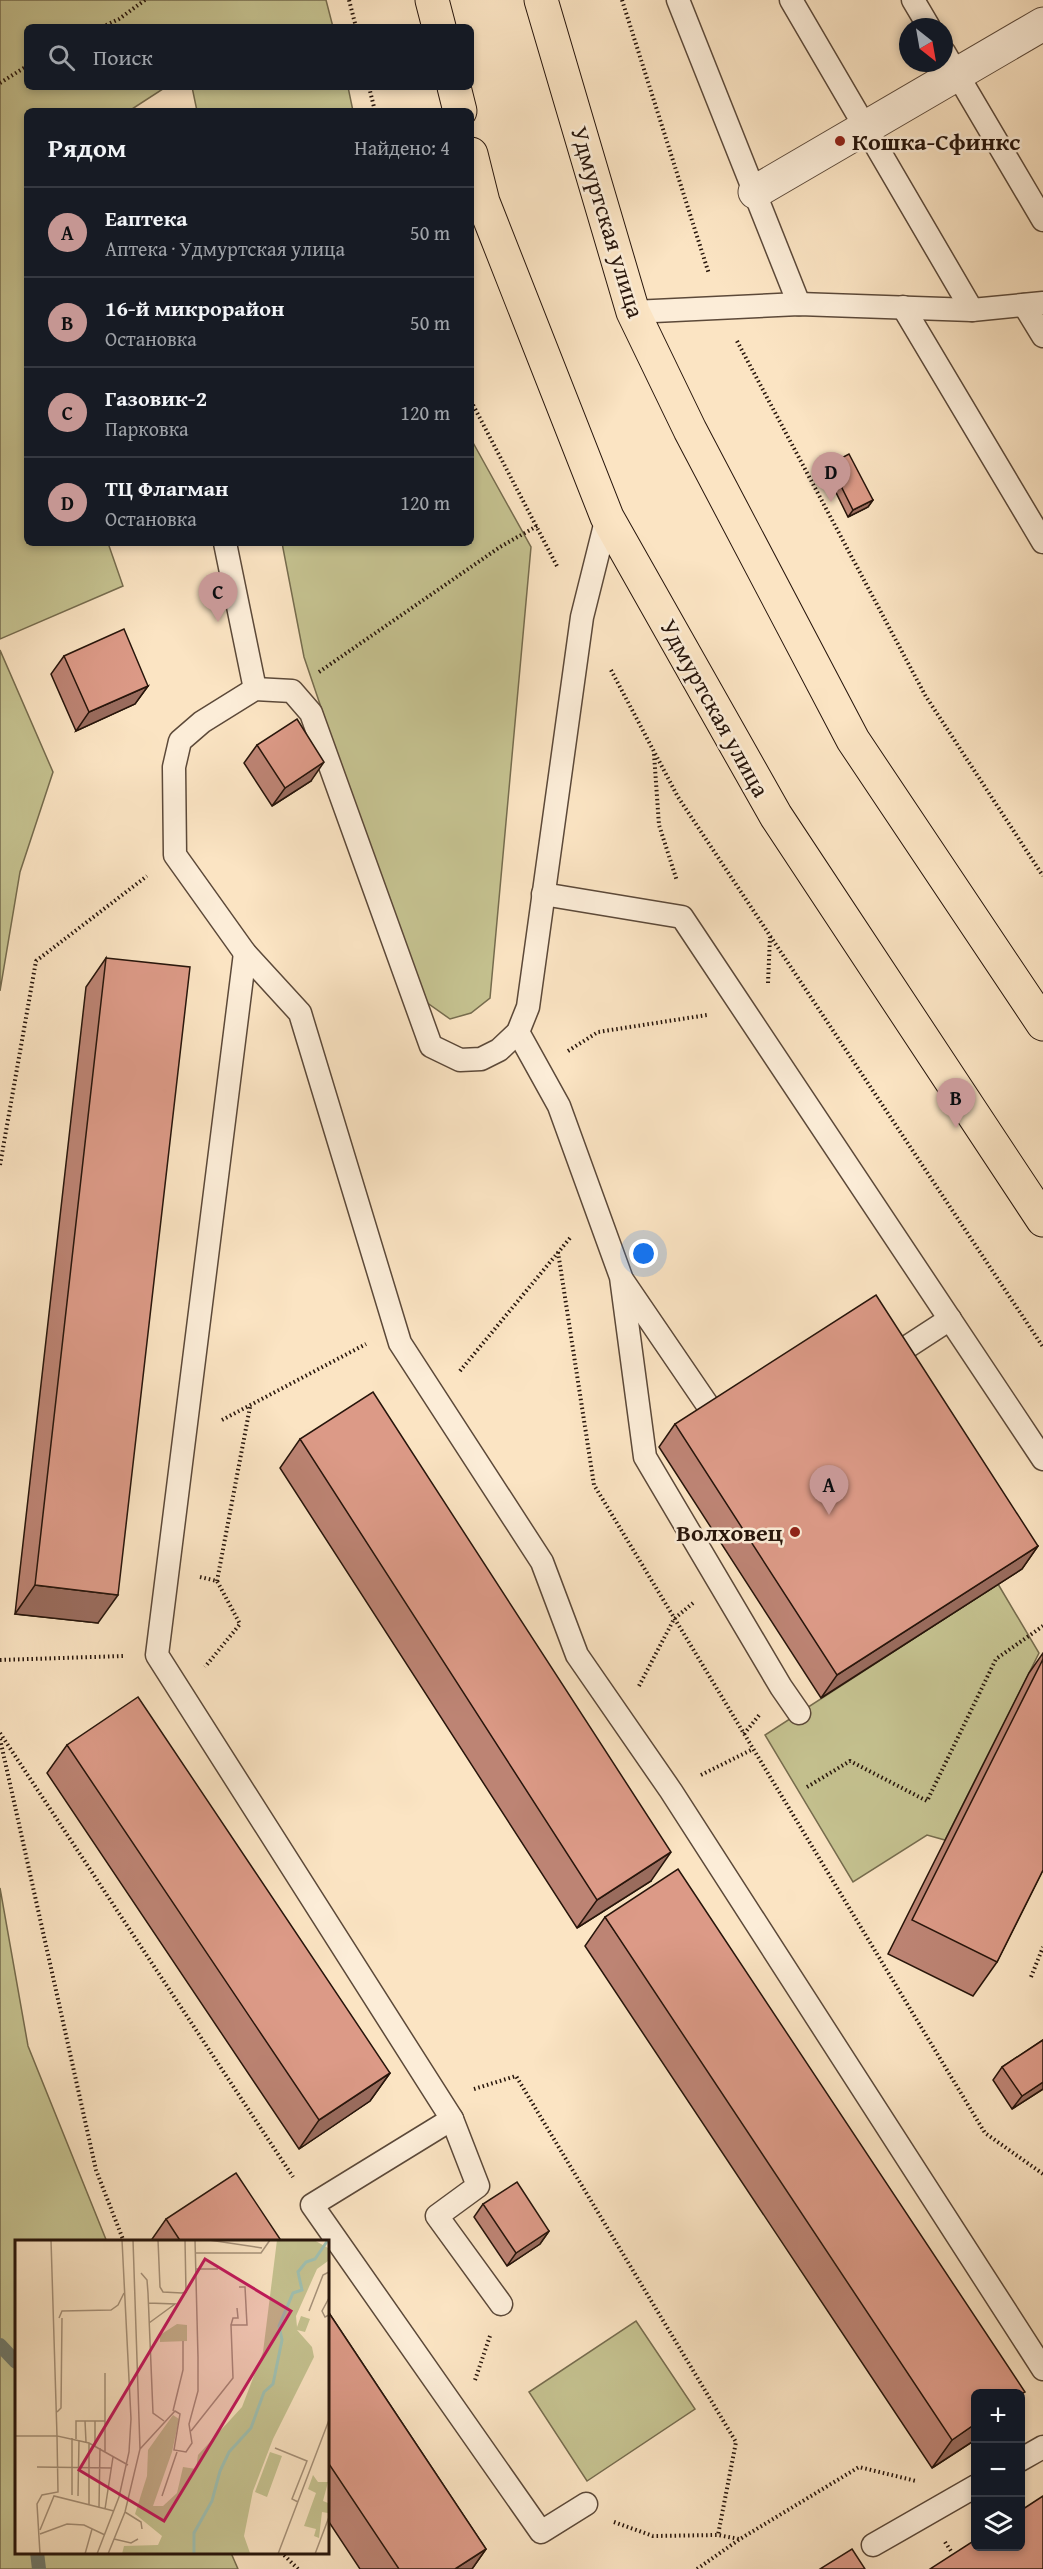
<!DOCTYPE html>
<html lang="ru">
<head>
<meta charset="utf-8">
<style>
	:root { --surface:#171b24; --page:#20242c; --text:#f1f3f6; --muted:#9ea1a6; --line:#363941; --accent:#c59692 }
	body { margin:0; font-family:"Gentium Book Plus",serif; background:var(--page); color:var(--text) }
	.controls { position:absolute; right:18px; bottom:18px; display:grid; overflow:hidden; border-radius:9px; box-shadow:0 3px 9px #0003 }
	.controls button { width:54px; height:54px; display:grid; place-items:center; padding:0; border:0; border-bottom:2px solid var(--line); background:var(--surface); color:var(--text); font:30px sans-serif }
	.compass { position:absolute; left:899px; top:18px; width:54px; height:54px; border-radius:50%; background:var(--surface); box-shadow:0 3px 9px #0003; rotate:149deg }
	.you { position:absolute; left:644px; top:1254px; width:21px; height:21px; margin:-15px; border:4px solid #fff; border-radius:50%; background:#1a73e8; box-shadow:0 0 0 9px #1a73e833 }
	.badge { display:grid; place-items:center; width:39px; height:39px; border-radius:50%; background:var(--accent); color:#111; font-size:20px; font-weight:700 }
	.pin { position:absolute; translate:-50% -50px; filter:drop-shadow(0 2px 3px #0008) }
	.pin::after { content:''; position:absolute; top:32px; width:21px; height:18px; background:inherit; clip-path:polygon(0 0,100% 0,50% 100%) }
	.list { margin:0; padding:0; list-style:none }
	h2 { display:flex; justify-content:space-between; align-items:center; height:78px; margin:0; padding:0 24px; font-size:26px }
	h2 small { font-size:20px; font-weight:400; color:var(--muted) }
	.list li { display:grid; grid-template-columns:39px 1fr auto; gap:18px; align-items:center; box-sizing:border-box; height:90px; padding:0 24px; border-top:2px solid var(--line) }
	.list b { display:block; font-size:22px; white-space:nowrap }
	.list p { margin:0; font-size:20px; white-space:nowrap; color:var(--muted) }
	.list em { font-size:20px; font-style:normal; color:var(--muted) }
	.icon { flex:none; width:33px; height:33px; fill:none; stroke:currentColor; stroke-width:2; stroke-linecap:round; stroke-linejoin:round }
	.map { position:relative; flex:none; width:1043px; height:2569px; overflow:hidden }
	.search { position:absolute; background:var(--surface); box-shadow:0 3px 9px #0003; left:24px; top:24px; width:450px; height:66px; display:flex; align-items:center; gap:15px; box-sizing:border-box; padding:0 21px; border-radius:9px; color:var(--muted); font-size:22px }
	.panel { position:absolute; background:var(--surface); box-shadow:0 3px 9px #0003; left:24px; top:108px; width:450px; height:438px; border-radius:9px }
	.map>svg:first-child { display:block }
	.green { fill:#c5c290; stroke:#766c4e; stroke-width:1.5 }
	.lines { fill:none; stroke-linecap:round; stroke-linejoin:round }
	.stream { stroke:#6f7b6e; stroke-width:14 }
	.lane-casing { stroke:#5c4939; stroke-width:25 }
	.street-casing { stroke:#5c4939; stroke-width:35 }
	.primary-casing { stroke:#27150b; stroke-width:35 }
	.path { stroke:#27150b; stroke-width:4; stroke-dasharray:1.5 3; stroke-linecap:butt }
	.lane { stroke:#fcedd8; stroke-width:22 }
	.street { stroke:#fcedd8; stroke-width:33 }
	.primary { stroke:#fbe4c3; stroke-width:33 }
	.wall { fill:#bd8474; stroke:#27150b; stroke-width:1.5 }
	.shaded-wall { fill:#9a6c5e; stroke:#27150b; stroke-width:1.5 }
	.building { fill:#dc9a87; stroke:#27150b; stroke-width:1.5 }
	.poi-dot { fill:#8f2418; stroke:#fcedd8; stroke-width:2 }
	.labels { text-anchor:middle; dominant-baseline:central; stroke-width:5; stroke-linejoin:round; paint-order:stroke }
	.poi-label { font-size:24px; font-weight:bold; fill:#27150b; stroke:#fcedd8; text-anchor:start }
	.street-label { font-size:24px; fill:#27150b; stroke:#fcedd8 }
	.inset-river { fill:none; stroke:#9fbfb0; stroke-width:3 }
	.inset-road { fill:none; stroke:#a69179; stroke-width:1.5 }
	.view { fill:#c2185b; fill-opacity:0.15; stroke:#c2185b; stroke-width:3 }
	.inset-edge { fill:none; stroke:#27150b; stroke-width:3 }
</style>
</head>
<body>
<div class="map">
<svg width="1043" height="2569" viewBox="0 0 1043 2569">
	<rect width="100%" height="100%" fill="#fbe4c3"/>
	<filter id="stains"><feTurbulence type="fractalNoise" baseFrequency=".00333" numOctaves="4"/><feColorMatrix values="0 0 0 0 .2 0 0 0 0 .09 0 0 0 0 .02 0 0 0 .5 -.17"/></filter>
	<radialGradient id="worn" r=".72"><stop offset=".6" stop-color="#630" stop-opacity="0"/><stop offset="1" stop-color="#630" stop-opacity=".3"/></radialGradient>
	<g class="green">
		<polygon points="0,0 326,0 333,27 27,27 27,87 166,87 129,111 27,111 27,543 108,543 123,586 0,639"/>
		<polygon points="192,87 348,87 353,111 197,111"/>
		<polygon points="471,439 531,547 490,998 471,1013 450,1019 419,997 304,657 282,543 471,543"/>
		<polygon points="0,650 53,772 20,872 0,991"/>
		<polygon points="998,1584 1039,1653 1029,1673 945,1840 927,1835 853,1882 765,1735"/>
		<polygon points="0,1888 28,2046 107,2242 16,2242 16,2552 231,2553 238,2569 0,2569"/>
		<polygon points="636,2321 695,2409 587,2481 529,2392"/>
	</g>
	<g class="lines">
		<g class="stream">
			<polyline points="0,2345 16,2362"/>
			<polyline points="37,2552 39,2569"/>
		</g>
		<g class="lane-casing">
			<g id="lane">
				<polyline points="678,0 799,304"/>
				<polyline points="791,0 972,310"/>
				<polyline points="913,0 929,27"/>
				<polyline points="944,52 1043,220"/>
				<polyline points="1024,305 1043,336"/>
				<polyline points="903,307 1043,542"/>
				<polyline points="633,312 799,304 972,310 1043,303"/>
				<polyline points="607,517 582,617 528,1007 518,1032 499,1050 481,1059 460,1060 431,1046 311,713 292,691 255,689 202,722 180,741 174,767 175,855 245,953 300,1013 400,1343 542,1562 577,1655 671,1791 1043,2369"/>
				<polyline points="225,543 255,689"/>
				<polyline points="543,894 682,917 1043,1459"/>
				<polyline points="245,953 157,1655 452,2119 312,2205 541,2532 586,2504"/>
				<polyline points="518,1032 559,1106 621,1277 645,1457 781,1687 799,1713"/>
				<polyline points="623,1281 713,1413"/>
				<polyline points="887,1360 950,1319"/>
				<polyline points="452,2119 478,2186 437,2216 501,2304"/>
				<polyline points="1020,2460 1043,2447"/>
				<polyline points="873,2545 976,2486"/>
			</g>
		</g>
		<g class="street-casing">
			<polyline id="street" points="755,192 1043,24"/>
		</g>
		<g class="primary-casing">
			<g id="primary">
				<polyline points="432,0 439,27"/>
				<polyline points="541,0 633,312 690,430 853,740 1043,1024"/>
				<polyline points="454,87 460,111"/>
				<polyline points="471,154 483,202 607,517 776,816 1043,1220"/>
			</g>
		</g>
		<g class="path">
			<polyline points="349,0 356,27"/>
			<polyline points="622,0 709,274"/>
			<polyline points="102,27 119,19 145,0"/>
			<polyline points="0,83 27,66"/>
			<polyline points="369,87 375,111"/>
			<polyline points="737,341 925,695 1043,876"/>
			<polyline points="471,401 558,568"/>
			<polyline points="611,670 678,797 1043,1347"/>
			<polyline points="319,672 500,547 537,526"/>
			<polyline points="654,754 659,825 677,881"/>
			<polyline points="768,983 770,937"/>
			<polyline points="568,1051 598,1032 707,1015"/>
			<polyline points="0,1165 36,961 147,876"/>
			<polyline points="558,1252 594,1485 985,2133 1043,2174"/>
			<polyline points="460,1371 570,1238"/>
			<polyline points="222,1420 366,1344"/>
			<polyline points="200,1577 217,1581 240,1624 205,1667"/>
			<polyline points="217,1581 250,1407"/>
			<polyline points="0,1660 123,1656"/>
			<polyline points="639,1686 674,1619 693,1603"/>
			<polyline points="0,1733 293,2177"/>
			<polyline points="744,1734 760,1714"/>
			<polyline points="0,1739 96,2170 124,2242"/>
			<polyline points="701,1775 753,1749"/>
			<polyline points="807,1787 850,1761 927,1801 996,1659 1043,1626"/>
			<polyline points="1031,1977 1043,1947"/>
			<polyline points="474,2089 516,2076 736,2442 718,2535"/>
			<polyline points="475,2380 490,2336"/>
			<polyline points="614,2522 653,2536 718,2535 739,2539"/>
			<polyline points="945,2542 951,2551"/>
			<polyline points="281,2552 298,2569"/>
			<polyline points="697,2569 740,2539 859,2467 916,2481"/>
		</g>
		<use href="#lane" class="lane"/>
		<use href="#street" class="street"/>
		<use href="#primary" class="primary"/>
	</g>
	<g class="wall">
		<polygon points="830,464 873,500 868,507 848,517 825,470"/>
		<polygon points="64,656 148,686 135,704 76,731 51,674"/>
		<polygon points="257,745 311,781 272,806 244,763"/>
		<polygon points="106,958 98,1623 15,1614 86,987"/>
		<polygon points="675,1424 1038,1546 1022,1569 821,1698 659,1447"/>
		<polygon points="300,1439 651,1881 577,1928 280,1468"/>
		<polygon points="1043,1653 1043,1870 997,1962 973,1996 888,1954 1029,1673"/>
		<polygon points="67,1745 390,2073 370,2101 299,2149 47,1773"/>
		<polygon points="605,1917 975,2440 932,2468 585,1946"/>
		<polygon points="1043,2040 1043,2089 1012,2109 993,2080 1002,2067"/>
		<polygon points="483,2204 549,2231 540,2244 507,2266 474,2217"/>
		<polygon points="166,2219 282,2242 150,2242"/>
		<polygon points="327,2310 486,2549 472,2569 360,2569 327,2519"/>
	</g>
	<g class="shaded-wall">
		<polygon points="873,500 868,507 848,517 853,510"/>
		<polygon points="148,686 135,704 76,731 89,712"/>
		<polygon points="324,762 311,781 272,806 285,788"/>
		<polygon points="1038,1546 1022,1569 821,1698 837,1675"/>
		<polygon points="35,1585 118,1595 98,1623 15,1614"/>
		<polygon points="671,1852 651,1881 577,1928 597,1900"/>
		<polygon points="390,2073 370,2101 299,2149 319,2120"/>
		<polygon points="1043,2082 1043,2089 1012,2109 1022,2096"/>
		<polygon points="549,2231 540,2244 507,2266 516,2253"/>
		<polygon points="975,2424 975,2440 932,2468 952,2440"/>
		<polygon points="486,2549 472,2569 455,2569"/>
	</g>
	<g class="building">
		<polygon points="849,454 873,500 853,510 830,464"/>
		<polygon points="124,629 148,686 89,712 64,656"/>
		<polygon points="297,719 324,762 285,788 257,745"/>
		<polygon points="106,958 190,967 118,1595 35,1585"/>
		<polygon points="876,1295 1038,1546 837,1675 675,1424"/>
		<polygon points="373,1392 671,1852 597,1900 300,1439"/>
		<polygon points="1043,1659 1043,1870 997,1962 912,1920"/>
		<polygon points="138,1697 390,2073 319,2120 67,1745"/>
		<polygon points="678,1869 1025,2392 1020,2395 1020,2394 975,2394 975,2424 952,2440 605,1917"/>
		<polygon points="1043,2040 1043,2082 1022,2096 1002,2067"/>
		<polygon points="236,2173 282,2242 181,2242 166,2219"/>
		<polygon points="517,2182 549,2231 516,2253 483,2204"/>
		<polygon points="327,2310 486,2549 455,2569 399,2569 327,2461"/>
		<polygon points="1043,2496 1043,2569 930,2569 975,2540 975,2547 1020,2547 1020,2511"/>
		<polygon points="852,2549 865,2569 820,2569"/>
	</g>
	<g class="poi-dot">
		<circle cx="840" cy="141" r="6"/>
		<circle cx="795" cy="1532" r="6"/>
	</g>
	<g class="labels">
		<g class="poi-label">
			<text x="852" y="141">Кошка-Сфинкс</text>
			<text x="783" y="1532" text-anchor="end">Волховец</text>
		</g>
		<g class="street-label">
			<text transform="translate(608 222) rotate(73)">Удмуртская улица</text>
			<text transform="translate(715 708) rotate(61)">Удмуртская улица</text>
		</g>
	</g>
	<g transform="translate(15 2240)">
		<rect width="314" height="314" fill="#fbe4c3"/>
		<path d="M262 0H299L313 8V21L302 29 281 76 282 87 286 76 295 79 290 92 282 90 297 107 299 117 258 199 238 251 229 296 235 313 107 314 109 306 143 305 147 296 120 274 132 236 133 210 158 175 164 179 157 212 138 266H148L162 253 168 227 181 229 183 215 227 167 248 112ZM162 84 172 85V101L145 102V95ZM255 212 267 216 252 257 240 252ZM298 235 303 242H313L308 261 313 263V273L307 272 304 298 299 296 301 289 289 286 301 253 293 249Z" fill="#c5c290"/>
		<path class="inset-river" d="M179 314V293L197 261 205 231 214 212 236 188 249 152 258 144 267 100 264 86 278 53 287 50 283 32 291 22 300 19 313 0"/>
		<path class="inset-road" d="M36 0 42 196 74 203 113 225M143 0 145 47 148 52 167 53 171 52 170 0M194 0 247 8M180 13H246L255 0M180 29H203M126 33 132 40 133 53 138 173 149 181M314 58 307 71 310 77 314 75M133 63 160 64 134 83M294 71 308 35 314 32M44 78 47 71 96 70 103 65 109 53M216 85 218 78H223L222 68M158 171 168 130V101M42 172 46 168 47 78M70 181 71 202M80 181V206M176 191 218 138 216 85H232L230 47H224M0 196H42L43 252 27 255 22 264 25 314M57 198V255M61 199V181H90M260 208 292 221 277 259 283 262M125 209 160 171 165 174 159 210 171 212 177 203 174 184 183 151V117L180 0M90 212V133M22 227 97 228M63 256 64 200M147 256 162 212M74 264V203M84 267 85 208M90 269 98 217M110 272 126 282 127 289M25 290 39 256 99 271M25 294 52 284 69 285 90 295M99 299 116 303 123 299M70 314 77 289M82 314 104 257 114 212 116 179 107 0M93 314 110 272 125 209 118 0M263 314 314 180M300 314 314 277"/>
		<path class="view" d="M190 19 276 71 149 281 64 230Z"/>
		<rect width="314" height="314" class="inset-edge"/>
	</g>
	<rect width="100%" height="100%" filter="url(#stains)"/>
	<rect width="100%" height="100%" fill="url(#worn)"/>
</svg>
<div class="controls">
<button>+</button>
<button>−</button>
<button><svg class="icon" aria-label="layers" viewBox="0 0 24 24"><path d="M12 4l9 5-9 5-9-5zM3 14l9 5 9-5"/></svg></button>
</div>
<svg class="compass" viewBox="-18 -18 36 36"><path d="M0-13l5 13h-10z" fill="#e53935"/><path d="M0 13l5-13h-10z" fill="#9ea1a6"/></svg>
<div class="you"></div>
<div class="pin badge" style="left:829px;top:1515px">A</div>
<div class="pin badge" style="left:956px;top:1128px">B</div>
<div class="pin badge" style="left:218px;top:622px">C</div>
<div class="pin badge" style="left:831px;top:502px">D</div>
<div class="search"><svg class="icon" aria-label="search" viewBox="0 0 24 24"><circle cx="10" cy="10" r="6"/><path d="M15 15l6 6"/></svg>Поиск</div>
<section class="panel">
<h2>Рядом<small>Найдено: 4</small></h2>
<ul class="list">
<li><span class="badge">A</span><div><b>Еаптека</b><p>Аптека · Удмуртская улица</p></div><em>50 m</em></li>
<li><span class="badge">B</span><div><b>16-й микрорайон</b><p>Остановка</p></div><em>50 m</em></li>
<li><span class="badge">C</span><div><b>Газовик-2</b><p>Парковка</p></div><em>120 m</em></li>
<li><span class="badge">D</span><div><b>ТЦ Флагман</b><p>Остановка</p></div><em>120 m</em></li>
</ul>
</section>
</div>
</body>
</html>
